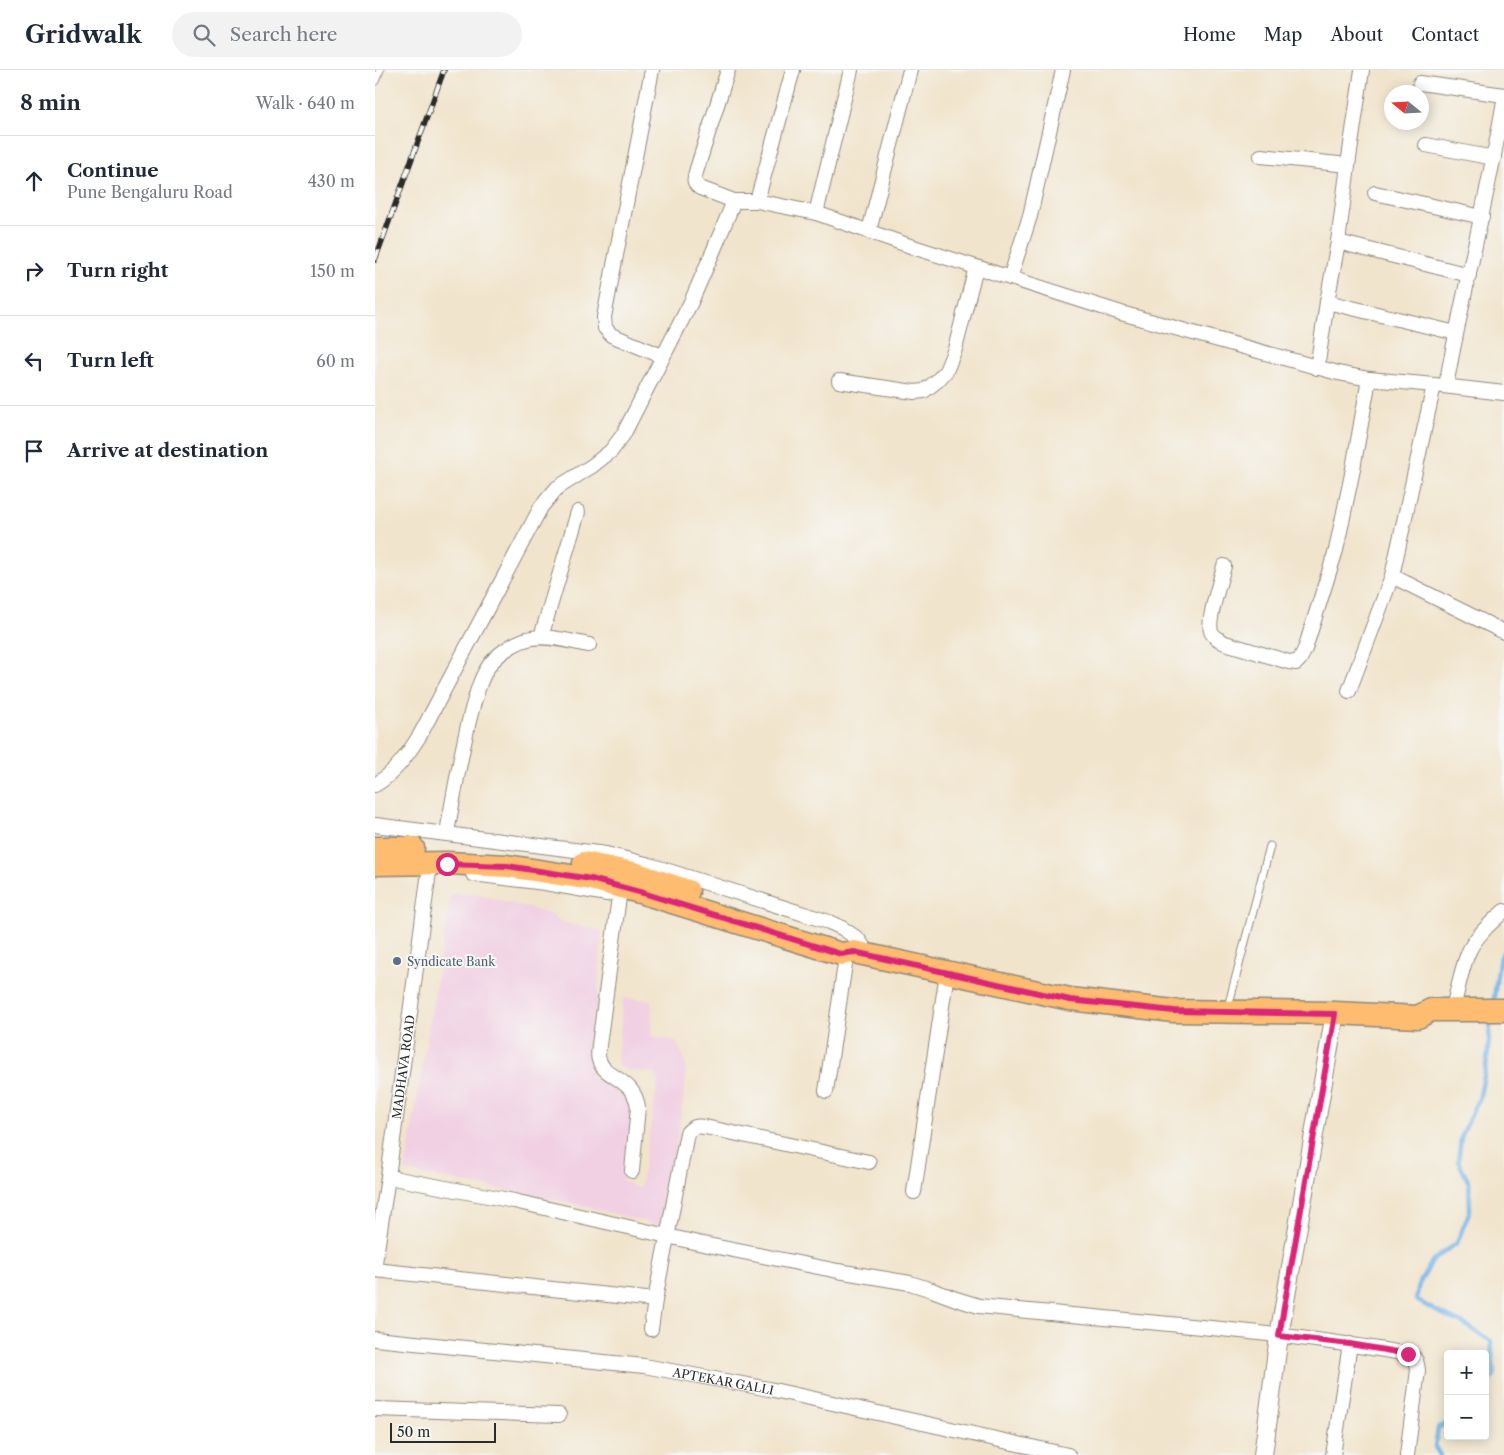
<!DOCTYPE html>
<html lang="en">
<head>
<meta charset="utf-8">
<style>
	:root { --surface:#fff; --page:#f2f2f3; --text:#1f2937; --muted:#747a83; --line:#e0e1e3 }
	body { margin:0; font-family:"Libre Caslon Text",serif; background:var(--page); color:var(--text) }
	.controls { position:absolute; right:15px; bottom:15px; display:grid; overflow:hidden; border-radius:5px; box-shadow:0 2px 12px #0003 }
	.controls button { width:45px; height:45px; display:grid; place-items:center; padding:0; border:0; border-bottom:1px solid var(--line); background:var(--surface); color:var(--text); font:25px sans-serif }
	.compass { position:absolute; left:1009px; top:15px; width:45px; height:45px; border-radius:50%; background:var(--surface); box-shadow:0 2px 12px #0003; rotate:288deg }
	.scale { position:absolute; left:15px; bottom:12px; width:106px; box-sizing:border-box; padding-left:5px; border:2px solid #2b2b2b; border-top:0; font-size:14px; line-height:18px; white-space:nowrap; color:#2b2b2b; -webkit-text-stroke:4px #f6f6f2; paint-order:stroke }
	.stop { position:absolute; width:15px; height:15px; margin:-11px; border:4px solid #db2777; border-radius:50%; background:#fff }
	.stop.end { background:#db2777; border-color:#fff; box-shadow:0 1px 5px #0008 }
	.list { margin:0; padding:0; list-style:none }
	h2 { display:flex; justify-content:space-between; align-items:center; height:65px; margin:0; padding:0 20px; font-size:21px }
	h2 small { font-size:16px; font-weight:400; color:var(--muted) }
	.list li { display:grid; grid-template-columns:32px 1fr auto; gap:15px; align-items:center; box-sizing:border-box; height:90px; padding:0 20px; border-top:1px solid var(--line) }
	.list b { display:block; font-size:19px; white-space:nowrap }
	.list p { margin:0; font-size:16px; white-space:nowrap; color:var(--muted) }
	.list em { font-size:16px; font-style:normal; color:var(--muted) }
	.icon { flex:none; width:28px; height:28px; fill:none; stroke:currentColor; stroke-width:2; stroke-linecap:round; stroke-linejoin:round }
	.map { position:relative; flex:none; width:1129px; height:1385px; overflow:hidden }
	header { display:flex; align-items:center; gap:30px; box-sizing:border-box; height:70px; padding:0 25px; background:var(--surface); border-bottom:1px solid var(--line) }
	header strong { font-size:24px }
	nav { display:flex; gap:28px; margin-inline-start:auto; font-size:18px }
	.search { width:350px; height:45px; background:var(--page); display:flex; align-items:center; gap:12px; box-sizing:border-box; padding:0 18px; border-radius:28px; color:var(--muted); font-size:19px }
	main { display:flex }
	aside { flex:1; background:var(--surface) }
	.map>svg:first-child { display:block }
	.built { fill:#f1d0e3 }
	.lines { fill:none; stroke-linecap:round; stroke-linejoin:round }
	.stream { stroke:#73b3e7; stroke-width:4.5 }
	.service-casing { stroke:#8e887c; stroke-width:9 }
	.minor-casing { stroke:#8e887c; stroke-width:16 }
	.tertiary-casing { stroke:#8e887c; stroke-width:20 }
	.primary-casing { stroke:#8e887c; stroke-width:25 }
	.service { stroke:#fff; stroke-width:7 }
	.minor { stroke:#fff; stroke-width:14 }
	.tertiary { stroke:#fff; stroke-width:18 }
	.primary { stroke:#febc70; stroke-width:22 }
	.rail-casing { stroke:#2b2b2b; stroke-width:5.5 }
	.rail { stroke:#f6f6f2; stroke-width:4; stroke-dasharray:11; stroke-linecap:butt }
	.route { stroke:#db2777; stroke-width:6 }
	.service-dot { fill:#5c6f8a; stroke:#f6f6f2; stroke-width:2 }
	.labels { text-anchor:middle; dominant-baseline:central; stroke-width:4; stroke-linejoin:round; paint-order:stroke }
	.service-label { font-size:12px; fill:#4e5e75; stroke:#f6f6f2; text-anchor:start }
	.street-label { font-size:12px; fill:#2b2b2b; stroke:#f6f6f2 }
</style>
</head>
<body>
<header>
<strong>Gridwalk</strong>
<div class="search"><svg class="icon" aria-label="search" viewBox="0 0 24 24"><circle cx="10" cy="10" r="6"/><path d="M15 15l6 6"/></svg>Search here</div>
<nav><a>Home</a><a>Map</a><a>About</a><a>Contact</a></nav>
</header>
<main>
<aside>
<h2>8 min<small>Walk · 640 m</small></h2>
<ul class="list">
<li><svg class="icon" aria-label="ahead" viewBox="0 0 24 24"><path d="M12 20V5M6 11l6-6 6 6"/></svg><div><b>Continue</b><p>Pune Bengaluru Road</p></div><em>430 m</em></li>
<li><svg class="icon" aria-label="right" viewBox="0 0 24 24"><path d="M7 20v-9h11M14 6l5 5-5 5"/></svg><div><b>Turn right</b></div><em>150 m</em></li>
<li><svg class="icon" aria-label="left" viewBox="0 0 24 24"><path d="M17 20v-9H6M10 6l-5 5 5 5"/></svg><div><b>Turn left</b></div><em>60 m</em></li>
<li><svg class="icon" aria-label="arrive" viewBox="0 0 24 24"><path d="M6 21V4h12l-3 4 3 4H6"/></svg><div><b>Arrive at destination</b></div></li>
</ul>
</aside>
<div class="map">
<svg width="1129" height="1385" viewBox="0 0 1129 1385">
	<rect width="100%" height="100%" fill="#f6f6f2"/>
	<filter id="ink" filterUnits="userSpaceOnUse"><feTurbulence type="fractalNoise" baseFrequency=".02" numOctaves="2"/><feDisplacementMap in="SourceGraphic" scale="10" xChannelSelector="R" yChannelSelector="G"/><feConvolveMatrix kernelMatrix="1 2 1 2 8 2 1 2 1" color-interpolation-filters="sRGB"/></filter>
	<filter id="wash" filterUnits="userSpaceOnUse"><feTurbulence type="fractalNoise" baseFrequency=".0096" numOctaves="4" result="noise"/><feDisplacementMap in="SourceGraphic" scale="20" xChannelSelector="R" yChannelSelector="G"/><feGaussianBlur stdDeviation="1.12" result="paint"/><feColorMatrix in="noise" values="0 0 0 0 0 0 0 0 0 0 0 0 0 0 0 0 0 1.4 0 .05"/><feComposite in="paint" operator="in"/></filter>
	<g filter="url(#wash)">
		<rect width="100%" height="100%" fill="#f1e4cc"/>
		<polygon class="built" points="76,824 102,824 152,837 177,845 187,852 227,861 222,937 217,950 215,1007 235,1015 245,1023 254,1034 257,1048 248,1111 265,1119 283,1011 279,1003 251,1000 242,993 248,928 277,930 276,966 301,971 311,992 310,1015 290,1157 201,1134 30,1101"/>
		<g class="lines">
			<g class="stream">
				<polyline points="1118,935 1124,892 1129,880"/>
				<polyline points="1110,1319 1119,1305 1116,1271 1089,1254 1063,1242 1041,1230 1044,1214 1058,1190 1082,1173 1095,1140 1094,1113 1083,1091 1086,1068 1099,1037 1104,1030 1112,991 1116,947"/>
				<polyline points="1065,1385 1060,1377 1063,1358 1073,1352"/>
			</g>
		</g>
	</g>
	<g filter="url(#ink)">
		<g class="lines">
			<g class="service-casing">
				<g id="service">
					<polyline points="0,11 5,0"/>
					<polyline points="853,937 895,776"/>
				</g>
			</g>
			<g class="minor-casing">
				<g id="minor">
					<polyline points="277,0 229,247 230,258 236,265 287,286"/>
					<path d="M353 0 321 102C319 109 318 113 325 118L359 131H382L441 143 538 177 746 243 963 303 994 309 1059 315 1129 323"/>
					<polyline points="1045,13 1129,25"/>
					<polyline points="1051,75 1119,88"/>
					<polyline points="886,86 973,95"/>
					<polyline points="1000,123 1107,147"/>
					<polyline points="382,131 418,0"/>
					<polyline points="441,143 476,0"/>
					<polyline points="494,161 535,0"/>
					<polyline points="963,172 1094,205"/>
					<polyline points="635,208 655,146 688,0"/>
					<polyline points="952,232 1081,263"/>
					<polyline points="942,298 952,232 963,172 973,95 987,0"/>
					<polyline points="464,311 539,322 549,321 562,311 571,301 580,279 601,197"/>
					<path d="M1071 316C1088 221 1113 127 1129 31"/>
					<path d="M849 496C846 509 832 550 836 561 838 567 845 570 850 573L914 592 921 593 925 589 930 579 961 480 977 404 994 309"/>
					<polyline points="1017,506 1129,562"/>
					<polyline points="166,567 203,442"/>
					<polyline points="974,621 1017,506 1059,315"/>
					<path d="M0 715C20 703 33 684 45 665L166 437 182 418 217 396 236 381 248 365 316 232 340 177 359 131"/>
					<polyline points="0,755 231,784 275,795 454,852 467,858 483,869 495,886 494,886"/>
					<path d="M72 763C79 723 86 682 96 643 101 626 105 607 116 593 125 582 143 570 157 568 174 565 197 572 214 575"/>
					<polyline points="98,804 170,813 232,824"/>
					<path d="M244 827 224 975C224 979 222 986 224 990 230 1009 259 1008 263 1037L257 1101"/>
					<path d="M1078 939C1083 919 1086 898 1095 879 1103 864 1117 852 1129 841"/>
					<polyline points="451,1021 470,894"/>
					<path d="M13 1107 139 1131 323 1173 463 1201 535 1213 557 1220 581 1229 604 1236C747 1251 891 1259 1033 1284 1041 1287 1042 1292 1043 1300L1032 1385"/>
					<polyline points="539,1122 572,903"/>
					<path id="s1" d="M0 1193 13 1107 54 802"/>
					<polyline points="0,1200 280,1230"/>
					<path d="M276 1259 280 1230 312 1063C318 1056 322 1056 330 1057L494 1092"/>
					<path id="s2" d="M0 1269 269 1296 394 1319 693 1385"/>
					<polyline points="0,1339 184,1345"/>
					<polyline points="958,1385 975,1274"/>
				</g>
			</g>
			<g class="tertiary-casing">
				<polyline id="tertiary" points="888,1385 904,1266 960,943"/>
			</g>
			<g class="primary-casing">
				<g id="primary">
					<polyline points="0,778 38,778"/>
					<polyline points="209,793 259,803 313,821"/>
					<polyline points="0,794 72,793 132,796 216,809 268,823 466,884 479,882 695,929 799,941 960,943 1043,947 1056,940 1129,940"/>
				</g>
			</g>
			<use href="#service" class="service"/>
			<use href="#minor" class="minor"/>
			<use href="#tertiary" class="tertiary"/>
			<use href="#primary" class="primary"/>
			<g class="rail-casing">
				<polyline id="rail" points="0,190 69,0"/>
			</g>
			<use href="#rail" class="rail"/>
		</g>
	</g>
	<g class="lines" filter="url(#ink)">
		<polyline class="route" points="72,794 132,796 216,809 268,823 466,884 479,882 695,930 799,941 960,944 904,1266 975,1274 1033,1284"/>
	</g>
	<circle class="service-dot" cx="22" cy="891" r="5"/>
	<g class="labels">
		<g class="service-label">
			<text x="32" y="891">Syndicate Bank</text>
		</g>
		<g class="street-label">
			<text stroke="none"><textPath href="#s1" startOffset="198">MADHAVA ROAD</textPath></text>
			<text stroke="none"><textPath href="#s2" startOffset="351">APTEKAR GALLI</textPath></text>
		</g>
	</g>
</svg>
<div class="controls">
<button>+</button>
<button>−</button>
</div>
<svg class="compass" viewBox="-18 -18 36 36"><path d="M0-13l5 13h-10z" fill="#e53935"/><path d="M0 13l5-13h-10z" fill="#747a83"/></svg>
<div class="scale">50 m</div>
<div class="stop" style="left:72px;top:794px"></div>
<div class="stop end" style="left:1033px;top:1284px"></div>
</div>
</main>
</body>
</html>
